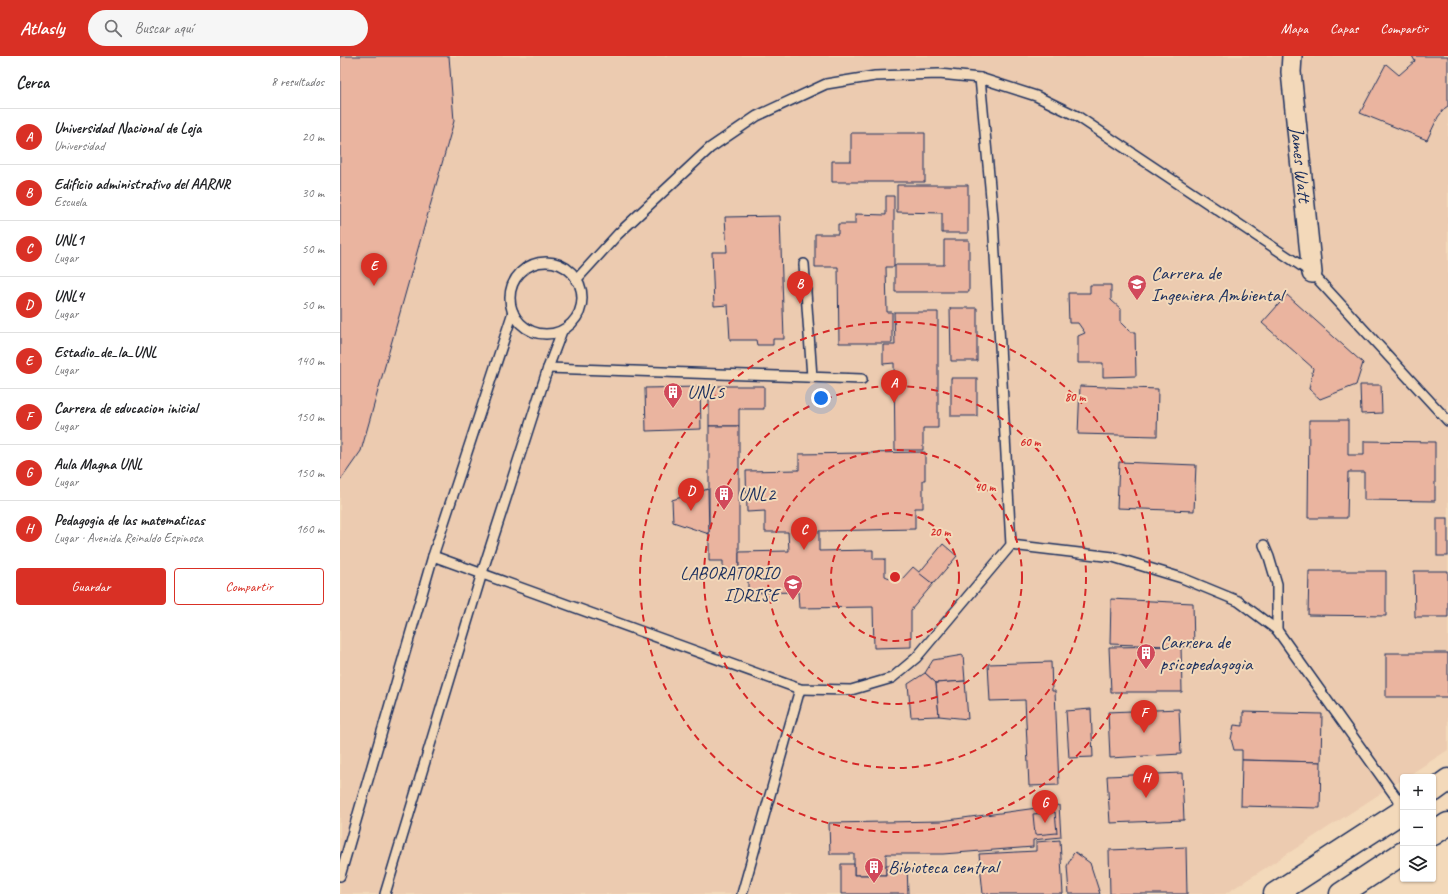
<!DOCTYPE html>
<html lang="es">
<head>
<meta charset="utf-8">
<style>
	:root { --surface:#fff; --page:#f6f6f6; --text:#202124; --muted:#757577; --line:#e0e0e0; --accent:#d93025 }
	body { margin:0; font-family:Caveat,sans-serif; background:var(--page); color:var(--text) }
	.controls { position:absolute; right:12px; bottom:12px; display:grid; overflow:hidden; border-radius:4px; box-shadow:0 1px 3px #0004 }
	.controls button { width:36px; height:36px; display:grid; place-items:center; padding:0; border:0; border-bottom:1px solid var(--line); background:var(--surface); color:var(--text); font:20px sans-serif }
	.you { position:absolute; left:481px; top:342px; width:14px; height:14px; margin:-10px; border:3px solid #fff; border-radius:50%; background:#1a73e8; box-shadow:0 0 0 6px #1a73e833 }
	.badge { display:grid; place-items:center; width:26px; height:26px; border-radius:50%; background:var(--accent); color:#fff; font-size:13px; font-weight:700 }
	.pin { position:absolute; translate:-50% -33px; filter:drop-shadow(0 1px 2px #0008) }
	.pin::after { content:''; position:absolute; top:21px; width:14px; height:12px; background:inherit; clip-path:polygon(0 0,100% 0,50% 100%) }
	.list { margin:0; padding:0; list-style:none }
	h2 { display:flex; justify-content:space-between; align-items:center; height:52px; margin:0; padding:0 16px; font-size:17px }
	h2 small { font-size:13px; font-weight:400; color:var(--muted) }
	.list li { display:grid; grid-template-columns:26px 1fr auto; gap:12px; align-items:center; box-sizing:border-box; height:56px; padding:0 16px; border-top:1px solid var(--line) }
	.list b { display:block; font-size:15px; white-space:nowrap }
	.list p { margin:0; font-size:13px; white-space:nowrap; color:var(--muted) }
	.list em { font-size:13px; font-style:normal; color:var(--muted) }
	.actions { display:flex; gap:8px; padding:12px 16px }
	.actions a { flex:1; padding:9px 0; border:1px solid var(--accent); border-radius:4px; text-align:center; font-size:14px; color:var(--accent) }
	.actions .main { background:var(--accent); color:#fff }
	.icon { flex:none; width:22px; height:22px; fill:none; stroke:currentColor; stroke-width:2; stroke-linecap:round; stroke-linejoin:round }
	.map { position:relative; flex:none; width:1108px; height:838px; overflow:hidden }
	header { display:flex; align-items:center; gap:24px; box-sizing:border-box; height:56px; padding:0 20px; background:var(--accent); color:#fff }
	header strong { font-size:19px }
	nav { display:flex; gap:22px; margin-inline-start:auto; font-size:14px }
	.search { width:280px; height:36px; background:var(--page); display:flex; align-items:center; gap:10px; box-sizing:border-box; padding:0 14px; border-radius:22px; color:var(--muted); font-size:15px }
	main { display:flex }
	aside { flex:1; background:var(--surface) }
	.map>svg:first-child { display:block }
	.built { fill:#eccbb0 }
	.building { fill:#eab49f; stroke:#1b2f5e }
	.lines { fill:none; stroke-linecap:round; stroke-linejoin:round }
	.lane-casing { stroke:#1b2f5e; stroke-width:12 }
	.street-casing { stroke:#1b2f5e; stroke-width:22 }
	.primary-casing { stroke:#1b2f5e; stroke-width:25 }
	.lane { stroke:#f3d9ba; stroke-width:9 }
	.street { stroke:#f3d9ba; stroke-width:19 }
	.primary { stroke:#f3d9ba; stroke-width:22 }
	.ring { fill:none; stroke:#d62828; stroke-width:2; stroke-dasharray:7 5 }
	.labels { text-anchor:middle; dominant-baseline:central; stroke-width:4; stroke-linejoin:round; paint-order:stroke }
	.street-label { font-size:19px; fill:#1b2f5e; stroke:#f3d9ba }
	.poi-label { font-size:19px; fill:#1b2f5e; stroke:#f3d9ba; text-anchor:start }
	.centre { fill:#d62828; stroke:#f3d9ba; stroke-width:2 }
	.ring-label { font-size:12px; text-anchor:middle; font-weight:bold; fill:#d62828; stroke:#f3d9ba; stroke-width:4; stroke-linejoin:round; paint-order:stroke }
</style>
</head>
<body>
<header>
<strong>Atlasly</strong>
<div class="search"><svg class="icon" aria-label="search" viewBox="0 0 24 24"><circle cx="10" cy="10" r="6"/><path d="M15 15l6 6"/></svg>Buscar aquí</div>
<nav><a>Mapa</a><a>Capas</a><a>Compartir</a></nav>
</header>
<main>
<aside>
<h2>Cerca<small>8 resultados</small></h2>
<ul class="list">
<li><span class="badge">A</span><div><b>Universidad Nacional de Loja</b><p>Universidad</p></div><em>20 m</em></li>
<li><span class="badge">B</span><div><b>Edificio administrativo del AARNR</b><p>Escuela</p></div><em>30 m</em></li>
<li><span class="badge">C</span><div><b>UNL1</b><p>Lugar</p></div><em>50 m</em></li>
<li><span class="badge">D</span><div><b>UNL4</b><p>Lugar</p></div><em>50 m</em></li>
<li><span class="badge">E</span><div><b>Estadio_de_la_UNL</b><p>Lugar</p></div><em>140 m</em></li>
<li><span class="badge">F</span><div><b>Carrera de educacion inicial</b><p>Lugar</p></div><em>150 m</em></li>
<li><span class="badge">G</span><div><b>Aula Magna UNL</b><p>Lugar</p></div><em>150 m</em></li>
<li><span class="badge">H</span><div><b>Pedagogia de las matematicas</b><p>Lugar · Avenida Reinaldo Espinosa</p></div><em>160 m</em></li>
</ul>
<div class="actions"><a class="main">Guardar</a><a>Compartir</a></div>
</aside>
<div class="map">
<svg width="1108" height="838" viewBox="0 0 1108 838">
	<rect width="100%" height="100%" fill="#f3d9ba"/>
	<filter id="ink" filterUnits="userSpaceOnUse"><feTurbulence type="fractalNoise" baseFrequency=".025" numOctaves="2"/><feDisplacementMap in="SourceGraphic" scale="8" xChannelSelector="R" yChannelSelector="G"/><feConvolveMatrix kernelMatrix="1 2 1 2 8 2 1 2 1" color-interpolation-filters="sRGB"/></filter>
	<g filter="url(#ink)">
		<polygon class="built" points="0,0 1108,0 1108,694 1066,721 1063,721 1063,723 885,838 0,838"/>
		<g class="building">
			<polygon points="0,0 109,0 114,65 21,395 0,425"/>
			<polygon points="1072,0 1108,0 1108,50 1105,52 1098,61 1087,84 1020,57 1046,8 1059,19 1075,5"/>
			<polygon points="511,77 585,77 585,126 492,126 492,105 511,105"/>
			<polygon points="557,129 628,129 628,177 602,177 602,157 557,156"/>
			<polygon points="546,140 554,140 554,211 546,211 547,256 552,256 552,287 499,287 498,211 475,211 475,178 498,178 498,168 515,168 515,158 546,159"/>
			<polygon points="440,160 444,283 433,283 433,289 417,289 416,284 390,284 388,249 374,250 372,196 387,196 385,161"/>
			<polygon points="604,184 629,184 629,236 555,236 555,209 604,209"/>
			<polygon points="750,229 771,229 771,244 781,253 781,267 790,276 795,276 796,320 763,321 763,307 738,307 738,280 745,277 738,267 729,267 728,237 750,237"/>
			<polygon points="947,239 1023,307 1016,329 980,343 969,333 973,312 922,267"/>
			<polygon points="610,252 637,252 637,305 611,305"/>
			<polygon points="554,256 598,256 598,372 583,372 583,394 555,394 554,307 543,308 543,289 555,289"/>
			<rect x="611" y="322" width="26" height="38"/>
			<polygon points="1020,329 1041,329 1042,357 1021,358"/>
			<polygon points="369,330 424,330 424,353 399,353 399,370 369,370"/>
			<polygon points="740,330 818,333 817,380 738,378"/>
			<polygon points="360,331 361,373 306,375 305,332"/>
			<polygon points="969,364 1008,364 1008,399 1024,399 1024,385 1095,386 1095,445 1024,444 1024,416 1008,416 1007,462 968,462"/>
			<polygon points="369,370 399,370 399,521 383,521 383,505 369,505"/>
			<polygon points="585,396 585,424 583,424 583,452 575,452 575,473 479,475 479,495 533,494 533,503 545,503 545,520 554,524 556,520 562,523 573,511 593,528 571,554 571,591 534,592 533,551 459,552 458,536 408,537 408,512 399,512 399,496 449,495 448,476 425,476 425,455 407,456 406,415 459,414 459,398"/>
			<polygon points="779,406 856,409 854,455 777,452"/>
			<polygon points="368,433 369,478 333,466 332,444"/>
			<rect x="1097" y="462" width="11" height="38"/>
			<polygon points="603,488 617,500 593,528 579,517"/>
			<polygon points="969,515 1046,515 1046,560 968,559"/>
			<polygon points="1074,515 1108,515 1108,561 1075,561"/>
			<polygon points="771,543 853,547 854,591 770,588"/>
			<polygon points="841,590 842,636 771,636 769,591"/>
			<rect x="1046" y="597" width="62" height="44"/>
			<polygon points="623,599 625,625 596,627 585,617 593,604"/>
			<polygon points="711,606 712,635 715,635 719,729 689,730 685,644 650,645 648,608"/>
			<polygon points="585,617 596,627 599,660 571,661 568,628"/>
			<polygon points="625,625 628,663 599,660 596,627"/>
			<polygon points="751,653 753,701 729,702 726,655"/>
			<polygon points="839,653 841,698 770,702 768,656"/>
			<polygon points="903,656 982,658 981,706 902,704 902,694 894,694 891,683 894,669 903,670"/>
			<polygon points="902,704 981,706 980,752 901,750"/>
			<polygon points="842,717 844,764 770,767 767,720"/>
			<polygon points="719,749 721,781 693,784 693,791 603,798 546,798 546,819 514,819 514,798 490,798 489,767 601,765"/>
			<polygon points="715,756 717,777 695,779 693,758"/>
			<polygon points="720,784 723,838 643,838 639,798 696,795 696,786"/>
			<polygon points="846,791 847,838 770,838 769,794"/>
			<polygon points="735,796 750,807 760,838 729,838 727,810 733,798"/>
			<polygon points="501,808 514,808 514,819 546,819 546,809 567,808 568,838 501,838"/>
		</g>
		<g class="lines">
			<g class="lane-casing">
				<g id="lane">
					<circle cx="206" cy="242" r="36"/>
					<polyline points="464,208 472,321"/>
					<polyline points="236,224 278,178 370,92 417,60 486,28 535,20 599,18 640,22 696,40 737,60 972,217 1108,365"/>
					<polyline points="208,312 522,323"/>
					<polyline points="671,489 773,501 842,522 898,545 937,574 1063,751"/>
					<polyline points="924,489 929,501 937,528 937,574"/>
					<polyline points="93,500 460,633 511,634 552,622 576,602 671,489 653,163 640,22"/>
					<polyline points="0,820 93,500 173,256"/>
					<polyline points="45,838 142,517 208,312 222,275"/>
					<polyline points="402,838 460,633"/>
				</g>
			</g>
			<g class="street-casing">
				<g id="street">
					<path id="s1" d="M952 0 951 16 972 217"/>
				</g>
			</g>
			<g class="primary-casing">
				<g id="primary">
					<polyline points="1093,735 1108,724"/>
					<polyline points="1093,778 1108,768"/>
					<polyline points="935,838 1063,755"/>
					<polyline points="1001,838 1063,797"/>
				</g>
			</g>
			<use href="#lane" class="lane"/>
			<use href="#street" class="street"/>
			<use href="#primary" class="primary"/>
		</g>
	</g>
	<g class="ring">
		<circle cx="555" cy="521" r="64"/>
		<circle cx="555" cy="521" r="127"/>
		<circle cx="555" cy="521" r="191"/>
		<circle cx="555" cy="521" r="255"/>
	</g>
	<defs>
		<g id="university-pin" transform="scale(1)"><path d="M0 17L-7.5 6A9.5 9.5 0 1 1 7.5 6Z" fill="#d1495b" stroke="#f3d9ba"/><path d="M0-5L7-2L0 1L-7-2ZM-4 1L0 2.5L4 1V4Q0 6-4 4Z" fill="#fff"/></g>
		<g id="building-pin" transform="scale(1)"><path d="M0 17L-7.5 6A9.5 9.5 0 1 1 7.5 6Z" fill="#d1495b" stroke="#f3d9ba"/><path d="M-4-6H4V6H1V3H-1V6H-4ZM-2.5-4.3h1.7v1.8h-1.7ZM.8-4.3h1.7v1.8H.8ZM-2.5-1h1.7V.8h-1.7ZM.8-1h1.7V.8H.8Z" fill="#fff"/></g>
	</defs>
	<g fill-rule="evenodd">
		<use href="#university-pin" x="797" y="228"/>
		<use href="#building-pin" x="333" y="336"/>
		<use href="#building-pin" x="384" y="438"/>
		<use href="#university-pin" x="453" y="528"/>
		<use href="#building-pin" x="806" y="597"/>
		<use href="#building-pin" x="534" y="811"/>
	</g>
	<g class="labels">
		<g class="street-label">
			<text stroke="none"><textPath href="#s1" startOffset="109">James Watt</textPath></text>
		</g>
		<g class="poi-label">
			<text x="811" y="217">Carrera de<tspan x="811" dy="22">Ingeniera Ambiental</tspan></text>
			<text x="347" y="336">UNL5</text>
			<text x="398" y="438">UNL2</text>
			<text x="439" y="517" text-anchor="end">LABORATORIO<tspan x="439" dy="22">IDRISE</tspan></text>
			<text x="820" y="586">Carrera de<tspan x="820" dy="22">psicopedagogia</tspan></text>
			<text x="548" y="811">Bibioteca central</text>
		</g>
	</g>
	<circle cx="555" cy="521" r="6" class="centre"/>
	<g class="ring-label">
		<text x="735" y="345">80 m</text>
		<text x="690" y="390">60 m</text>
		<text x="645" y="435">40 m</text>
		<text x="600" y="480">20 m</text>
	</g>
</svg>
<div class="controls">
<button>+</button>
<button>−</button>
<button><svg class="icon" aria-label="layers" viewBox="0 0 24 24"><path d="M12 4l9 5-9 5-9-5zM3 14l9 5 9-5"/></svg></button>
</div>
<div class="you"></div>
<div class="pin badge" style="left:554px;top:347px">A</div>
<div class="pin badge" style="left:460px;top:248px">B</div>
<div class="pin badge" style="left:464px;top:494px">C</div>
<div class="pin badge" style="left:351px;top:455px">D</div>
<div class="pin badge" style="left:34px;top:230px">E</div>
<div class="pin badge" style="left:804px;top:677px">F</div>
<div class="pin badge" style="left:705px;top:767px">G</div>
<div class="pin badge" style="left:806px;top:742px">H</div>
</div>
</main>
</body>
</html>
